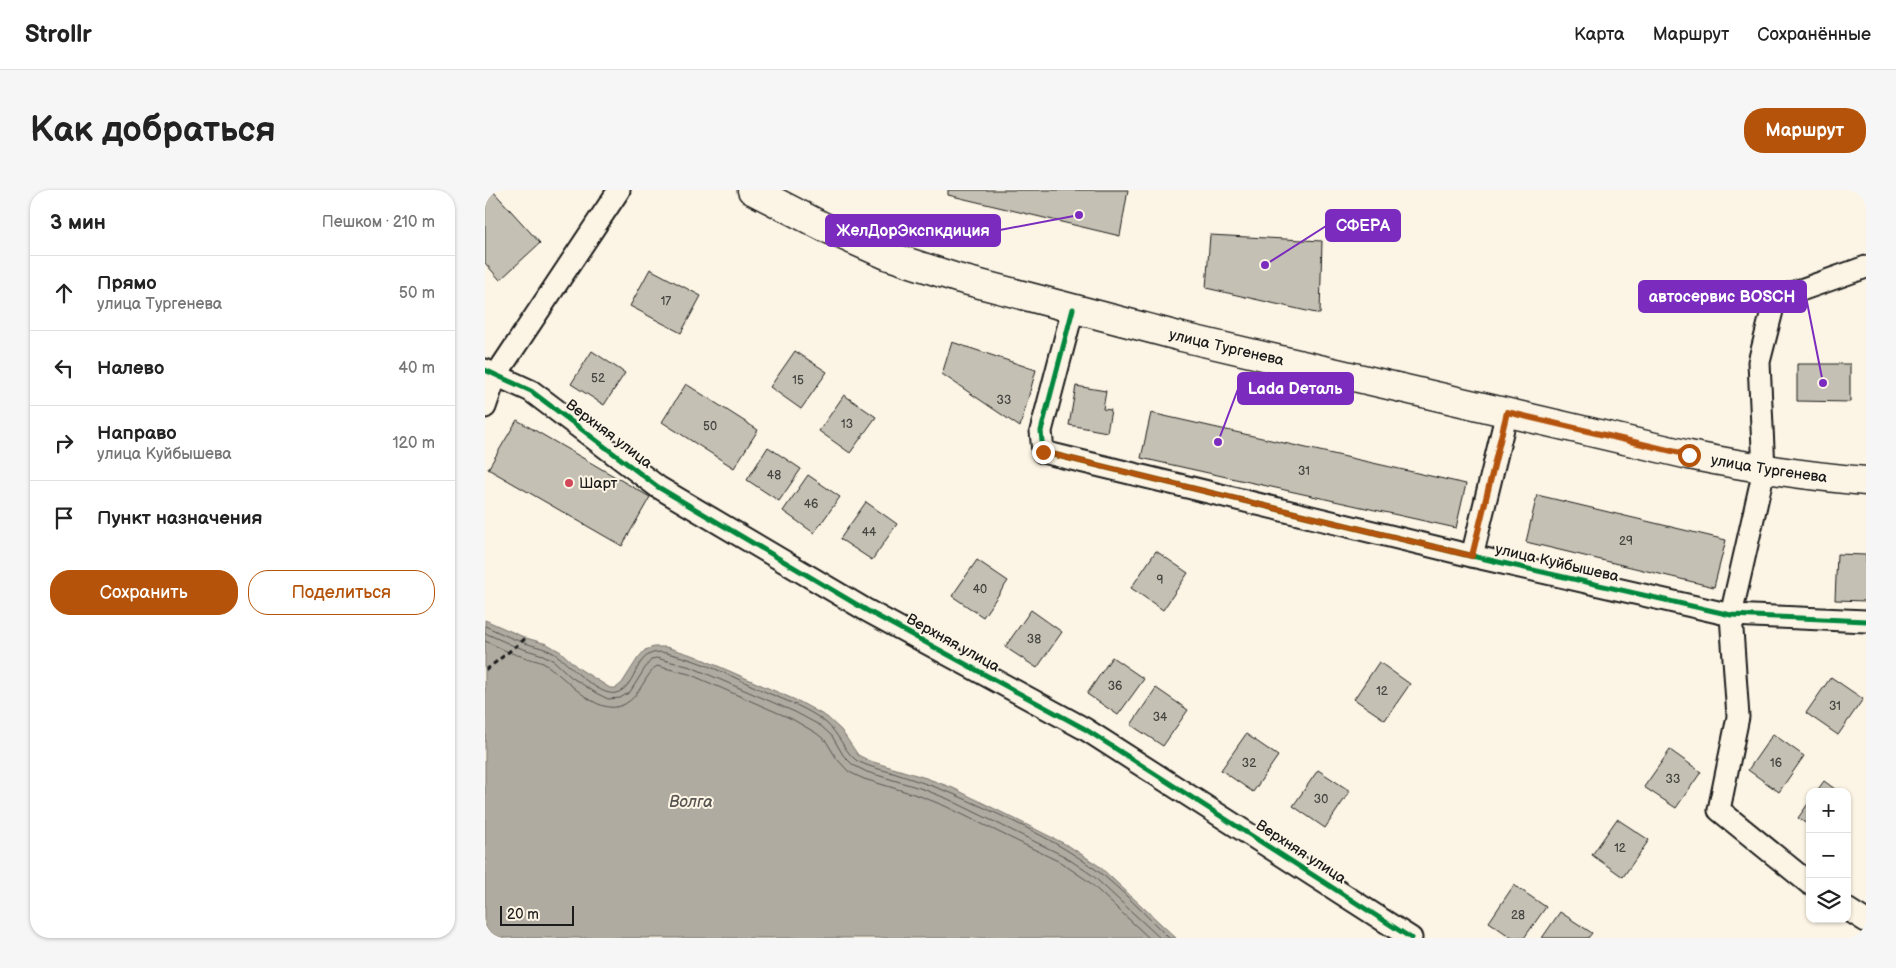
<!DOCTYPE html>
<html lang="ru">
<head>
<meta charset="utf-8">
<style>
	:root { --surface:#fff; --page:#f6f6f6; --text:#222; --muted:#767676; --line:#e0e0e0; --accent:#b45309 }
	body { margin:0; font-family:"Balsamiq Sans",sans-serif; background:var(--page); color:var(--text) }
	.controls { position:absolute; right:15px; bottom:15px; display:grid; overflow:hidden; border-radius:10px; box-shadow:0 1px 4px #0004 }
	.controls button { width:45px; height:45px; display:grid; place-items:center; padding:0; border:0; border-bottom:1px solid var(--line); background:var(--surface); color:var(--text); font:25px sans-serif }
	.scale { position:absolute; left:15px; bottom:12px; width:74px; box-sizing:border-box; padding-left:5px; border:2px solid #1c1c1c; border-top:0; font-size:14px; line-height:18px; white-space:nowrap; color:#1c1c1c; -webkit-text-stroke:4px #fcf5e5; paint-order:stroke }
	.stop { position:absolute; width:15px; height:15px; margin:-11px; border:4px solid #b45309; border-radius:50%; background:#fff }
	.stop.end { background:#b45309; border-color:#fff; box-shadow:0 1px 5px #0008 }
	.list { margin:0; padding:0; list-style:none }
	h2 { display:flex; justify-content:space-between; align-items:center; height:65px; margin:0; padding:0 20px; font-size:21px }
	h2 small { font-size:16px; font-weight:400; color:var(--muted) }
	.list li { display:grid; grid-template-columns:32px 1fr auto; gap:15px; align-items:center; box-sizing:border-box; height:75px; padding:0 20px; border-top:1px solid var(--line) }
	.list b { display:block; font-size:19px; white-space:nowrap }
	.list p { margin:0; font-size:16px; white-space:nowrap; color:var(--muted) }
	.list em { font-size:16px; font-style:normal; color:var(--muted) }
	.actions { display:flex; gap:10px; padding:15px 20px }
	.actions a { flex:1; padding:11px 0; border:1px solid var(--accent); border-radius:20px; text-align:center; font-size:18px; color:var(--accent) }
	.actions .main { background:var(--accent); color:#fff }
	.icon { flex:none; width:28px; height:28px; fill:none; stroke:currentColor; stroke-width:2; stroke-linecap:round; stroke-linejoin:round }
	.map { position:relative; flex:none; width:1381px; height:748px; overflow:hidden; border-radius:20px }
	header { display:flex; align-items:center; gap:30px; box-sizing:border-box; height:70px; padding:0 25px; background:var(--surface); border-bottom:1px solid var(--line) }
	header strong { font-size:24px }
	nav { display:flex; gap:28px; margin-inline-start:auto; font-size:18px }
	.intro { display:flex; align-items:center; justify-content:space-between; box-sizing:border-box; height:120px; padding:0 30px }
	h1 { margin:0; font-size:35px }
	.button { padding:12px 22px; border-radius:20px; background:var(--accent); color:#fff; font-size:18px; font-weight:700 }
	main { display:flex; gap:30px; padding:0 30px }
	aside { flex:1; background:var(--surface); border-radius:20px; box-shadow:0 1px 4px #0004 }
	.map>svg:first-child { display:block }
	.water { fill:#b0aba1; stroke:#75726c }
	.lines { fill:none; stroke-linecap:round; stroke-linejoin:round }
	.shore { stroke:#575551; stroke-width:1 }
	.building { fill:#c4c0b3; stroke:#1c1c1c }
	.minor-casing { stroke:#1c1c1c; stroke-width:25 }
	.primary-casing { stroke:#1c1c1c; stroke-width:31 }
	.path { stroke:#1c1c1c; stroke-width:3; stroke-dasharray:5 4; stroke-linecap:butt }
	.minor { stroke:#fcf5e5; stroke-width:21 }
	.primary { stroke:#fcf5e5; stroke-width:28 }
	.cycleway-casing { stroke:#fcf5e5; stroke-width:8 }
	.cycleway { stroke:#00873e; stroke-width:5 }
	.route { stroke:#b45309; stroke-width:6 }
	.poi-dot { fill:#d1495b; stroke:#fcf5e5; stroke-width:2 }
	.labels { text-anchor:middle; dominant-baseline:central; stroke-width:4; stroke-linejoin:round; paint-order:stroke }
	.number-label { font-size:12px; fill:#464542 }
	.street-label { font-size:15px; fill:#1c1c1c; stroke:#fcf5e5 }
	.poi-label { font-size:15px; fill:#1c1c1c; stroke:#fcf5e5; text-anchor:start }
	.water-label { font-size:16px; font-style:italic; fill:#575551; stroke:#fcf5e5 }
	.leader { fill:none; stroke:#7b2cbf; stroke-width:2 }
	.callout-dot { fill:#7b2cbf; stroke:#fcf5e5; stroke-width:2 }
	.callout { fill:#7b2cbf; stroke:#7b2cbf; stroke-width:2 }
	.callout-label { font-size:16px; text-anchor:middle; font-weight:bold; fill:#fff }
</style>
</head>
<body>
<header>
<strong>Strollr</strong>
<nav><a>Карта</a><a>Маршрут</a><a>Сохранённые</a></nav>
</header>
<div class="intro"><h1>Как добраться</h1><a class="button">Маршрут</a></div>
<main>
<aside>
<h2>3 мин<small>Пешком · 210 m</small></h2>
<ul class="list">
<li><svg class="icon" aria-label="ahead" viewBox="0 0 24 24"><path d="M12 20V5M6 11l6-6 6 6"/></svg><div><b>Прямо</b><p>улица Тургенева</p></div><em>50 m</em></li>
<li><svg class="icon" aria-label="left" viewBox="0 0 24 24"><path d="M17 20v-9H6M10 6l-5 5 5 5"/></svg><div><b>Налево</b></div><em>40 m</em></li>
<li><svg class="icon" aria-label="right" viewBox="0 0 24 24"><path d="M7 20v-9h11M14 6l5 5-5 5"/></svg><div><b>Направо</b><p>улица Куйбышева</p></div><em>120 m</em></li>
<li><svg class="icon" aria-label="arrive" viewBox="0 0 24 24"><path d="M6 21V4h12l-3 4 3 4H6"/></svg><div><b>Пункт назначения</b></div></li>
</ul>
<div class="actions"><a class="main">Сохранить</a><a>Поделиться</a></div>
</aside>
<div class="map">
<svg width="1381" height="748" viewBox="0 0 1381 748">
	<rect width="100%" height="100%" fill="#fcf5e5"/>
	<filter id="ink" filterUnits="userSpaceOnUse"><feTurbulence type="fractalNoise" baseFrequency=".02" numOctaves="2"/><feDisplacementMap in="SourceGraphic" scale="10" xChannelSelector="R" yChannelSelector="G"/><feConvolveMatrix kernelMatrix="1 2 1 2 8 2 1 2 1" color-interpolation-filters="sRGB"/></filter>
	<g filter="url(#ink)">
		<polygon class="water" points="0,430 41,448 62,454 76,462 93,478 125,498 131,498 137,493 153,468 160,460 169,457 181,457 210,466 315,512 342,527 356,540 373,565 385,571 441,588 468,598 584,656 614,676 691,748 0,748"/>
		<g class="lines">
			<g class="shore">
				<path d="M0 436C12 441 24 448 37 452 50 457 64 458 74 467 86 477 115 507 131 503 154 497 148 456 181 463 216 470 250 488 283 503 302 511 324 519 340 532 354 543 359 561 371 570 381 576 394 579 405 582 426 589 446 595 466 603 514 624 568 648 610 679 637 699 660 725 684 748"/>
				<polyline points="0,443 29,456 58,465 69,471 86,487 111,503 123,509 135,508 145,502 162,475 167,469 171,468 206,477 310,522 336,536 347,546 358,565 368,575 382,582 438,599 463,609 579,666 607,685 675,748"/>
				<path d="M0 451C12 456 23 463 36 466 43 469 51 470 58 473 79 484 112 530 140 514 156 505 159 486 172 476L204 484 307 529 331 543 341 551 352 569 364 582 379 589 435 606 460 616 575 672 603 691 664 748"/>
			</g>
		</g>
		<g class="building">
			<polygon points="0,0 7,0 55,53 15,90 0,73"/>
			<polygon points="463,0 643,0 635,46 463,5"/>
			<polygon points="725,45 837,51 835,124 721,98"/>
			<polygon points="165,79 216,106 196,143 145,116"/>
			<polygon points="467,152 551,180 535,237 457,184"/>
			<polygon points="107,161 140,183 119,215 86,194"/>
			<polygon points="310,161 342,182 316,219 285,197"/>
			<polygon points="1312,174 1365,174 1365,212 1312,211"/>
			<polygon points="201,194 273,240 249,278 177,232"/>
			<polygon points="591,196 621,201 618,219 626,220 622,242 584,235"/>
			<polygon points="359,205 391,227 365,263 334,241"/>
			<polygon points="666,223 981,294 971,338 656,268"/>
			<polygon points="32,230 165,307 137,356 3,279"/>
			<polygon points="283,257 316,279 294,311 262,290"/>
			<polygon points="323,285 355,307 329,343 298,321"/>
			<polygon points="1052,305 1241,350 1229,397 1041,352"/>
			<polygon points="381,312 412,334 387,370 355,349"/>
			<polygon points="671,361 703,383 678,420 646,398"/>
			<polygon points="1352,364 1381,365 1381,411 1350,410"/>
			<polygon points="492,370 523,391 498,427 467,406"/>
			<polygon points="546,420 577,442 552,478 520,457"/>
			<polygon points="627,467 659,489 633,525 602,504"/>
			<polygon points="894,472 925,494 900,530 869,509"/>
			<polygon points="1346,487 1378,509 1353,545 1321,523"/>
			<polygon points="671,498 703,520 678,556 646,535"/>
			<polygon points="761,544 793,566 768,602 736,580"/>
			<polygon points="1288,544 1319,566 1294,602 1263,580"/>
			<polygon points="1185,560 1216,582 1191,618 1159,597"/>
			<polygon points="833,580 865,601 840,638 808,616"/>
			<polygon points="1339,591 1354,602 1331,602"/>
			<polygon points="1325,611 1325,636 1313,628"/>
			<polygon points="1132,629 1164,650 1138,687 1107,665"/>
			<polygon points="1029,695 1061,717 1039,748 1027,748 1004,732"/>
			<polygon points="1075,722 1107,743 1103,748 1057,748"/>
		</g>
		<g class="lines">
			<g class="minor-casing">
				<g id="minor">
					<polyline points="588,119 556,241 558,262 987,366 1246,425 1381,431"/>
					<polyline points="0,180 46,201 173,297 381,420 600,539 926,748"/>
					<polyline points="0,217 11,185 134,0"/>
					<polyline points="987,366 1022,222"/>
					<polyline points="1325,694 1234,620 1253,527 1246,425 1279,280 1274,172 1290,109 1381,77"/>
					<polyline points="1362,719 1381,731"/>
				</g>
			</g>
			<g class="primary-casing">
				<g id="primary">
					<path id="s1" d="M267 0 339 37 404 66 472 88 697 147 1204 265C1263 277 1321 286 1381 291"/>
				</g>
			</g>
			<polyline class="path" points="1,480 41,448"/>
			<use href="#minor" class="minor"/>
			<use href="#primary" class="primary"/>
			<g class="cycleway-casing">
				<g id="cycleway">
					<polyline points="588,119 556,241 558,262 987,366 1246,425 1381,431"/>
					<polyline points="0,180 46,201 173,297 381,420 600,539 926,748"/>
				</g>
			</g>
			<use href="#cycleway" class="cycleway"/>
		</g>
	</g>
	<g class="lines" filter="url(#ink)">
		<polyline class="route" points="558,262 987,366 1022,222 1204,265"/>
	</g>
	<circle class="poi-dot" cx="84" cy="293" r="5"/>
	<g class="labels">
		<g class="number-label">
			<text x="181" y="111">17</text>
			<text x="113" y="188">52</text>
			<text x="313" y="190">15</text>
			<text x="519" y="210">33</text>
			<text x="362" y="234">13</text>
			<text x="225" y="236">50</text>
			<text x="819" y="281">31</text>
			<text x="289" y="285">48</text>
			<text x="326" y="314">46</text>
			<text x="384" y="342">44</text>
			<text x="1141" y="351">29</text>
			<text x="675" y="390">9</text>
			<text x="495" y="399">40</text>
			<text x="549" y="449">38</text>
			<text x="630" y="496">36</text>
			<text x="897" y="501">12</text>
			<text x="1350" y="516">31</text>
			<text x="675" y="527">34</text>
			<text x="764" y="573">32</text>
			<text x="1291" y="573">16</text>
			<text x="1188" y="589">33</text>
			<text x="836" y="609">30</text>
			<text x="1135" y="658">12</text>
			<text x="1033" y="725">28</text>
		</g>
		<g class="street-label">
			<text stroke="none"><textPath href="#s1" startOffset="502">улица Тургенева</textPath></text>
			<text transform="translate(124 244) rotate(37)">Верхняя улица</text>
			<text stroke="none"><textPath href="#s1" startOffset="1058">улица Тургенева</textPath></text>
			<text transform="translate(1072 373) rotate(13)">улица Куйбышева</text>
			<text transform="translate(468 453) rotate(29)">Верхняя улица</text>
			<text transform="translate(816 662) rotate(33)">Верхняя улица</text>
		</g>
		<g class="poi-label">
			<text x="94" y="293">Шарт</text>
		</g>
		<g class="water-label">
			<text x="206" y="612">Волга</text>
		</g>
	</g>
	<path class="leader" d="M780 75L841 36M594 25L515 40M1338 193L1321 107M733 252L753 199"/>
	<g class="callout-dot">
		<circle cx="780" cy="75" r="5"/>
		<circle cx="594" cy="25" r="5"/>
		<circle cx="1338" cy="193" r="5"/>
		<circle cx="733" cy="252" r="5"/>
	</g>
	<g class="callout">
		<rect x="841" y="20" width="74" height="31" rx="5"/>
		<rect x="341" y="25" width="174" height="31" rx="5"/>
		<rect x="1154" y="91" width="167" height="31" rx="5"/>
		<rect x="753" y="183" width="115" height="31" rx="5"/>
	</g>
	<g class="callout-label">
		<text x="878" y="41">СФЕРА</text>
		<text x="428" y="46">ЖелДорЭкспкдиция</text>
		<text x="1237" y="112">автосервис BOSCH</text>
		<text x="810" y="204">Lada Dеталь</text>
	</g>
</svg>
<div class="controls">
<button>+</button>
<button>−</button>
<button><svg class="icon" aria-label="layers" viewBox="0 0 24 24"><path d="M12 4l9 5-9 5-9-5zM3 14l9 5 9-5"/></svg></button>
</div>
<div class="scale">20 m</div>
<div class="stop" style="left:1204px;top:265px"></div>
<div class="stop end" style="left:558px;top:262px"></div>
</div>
</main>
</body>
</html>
